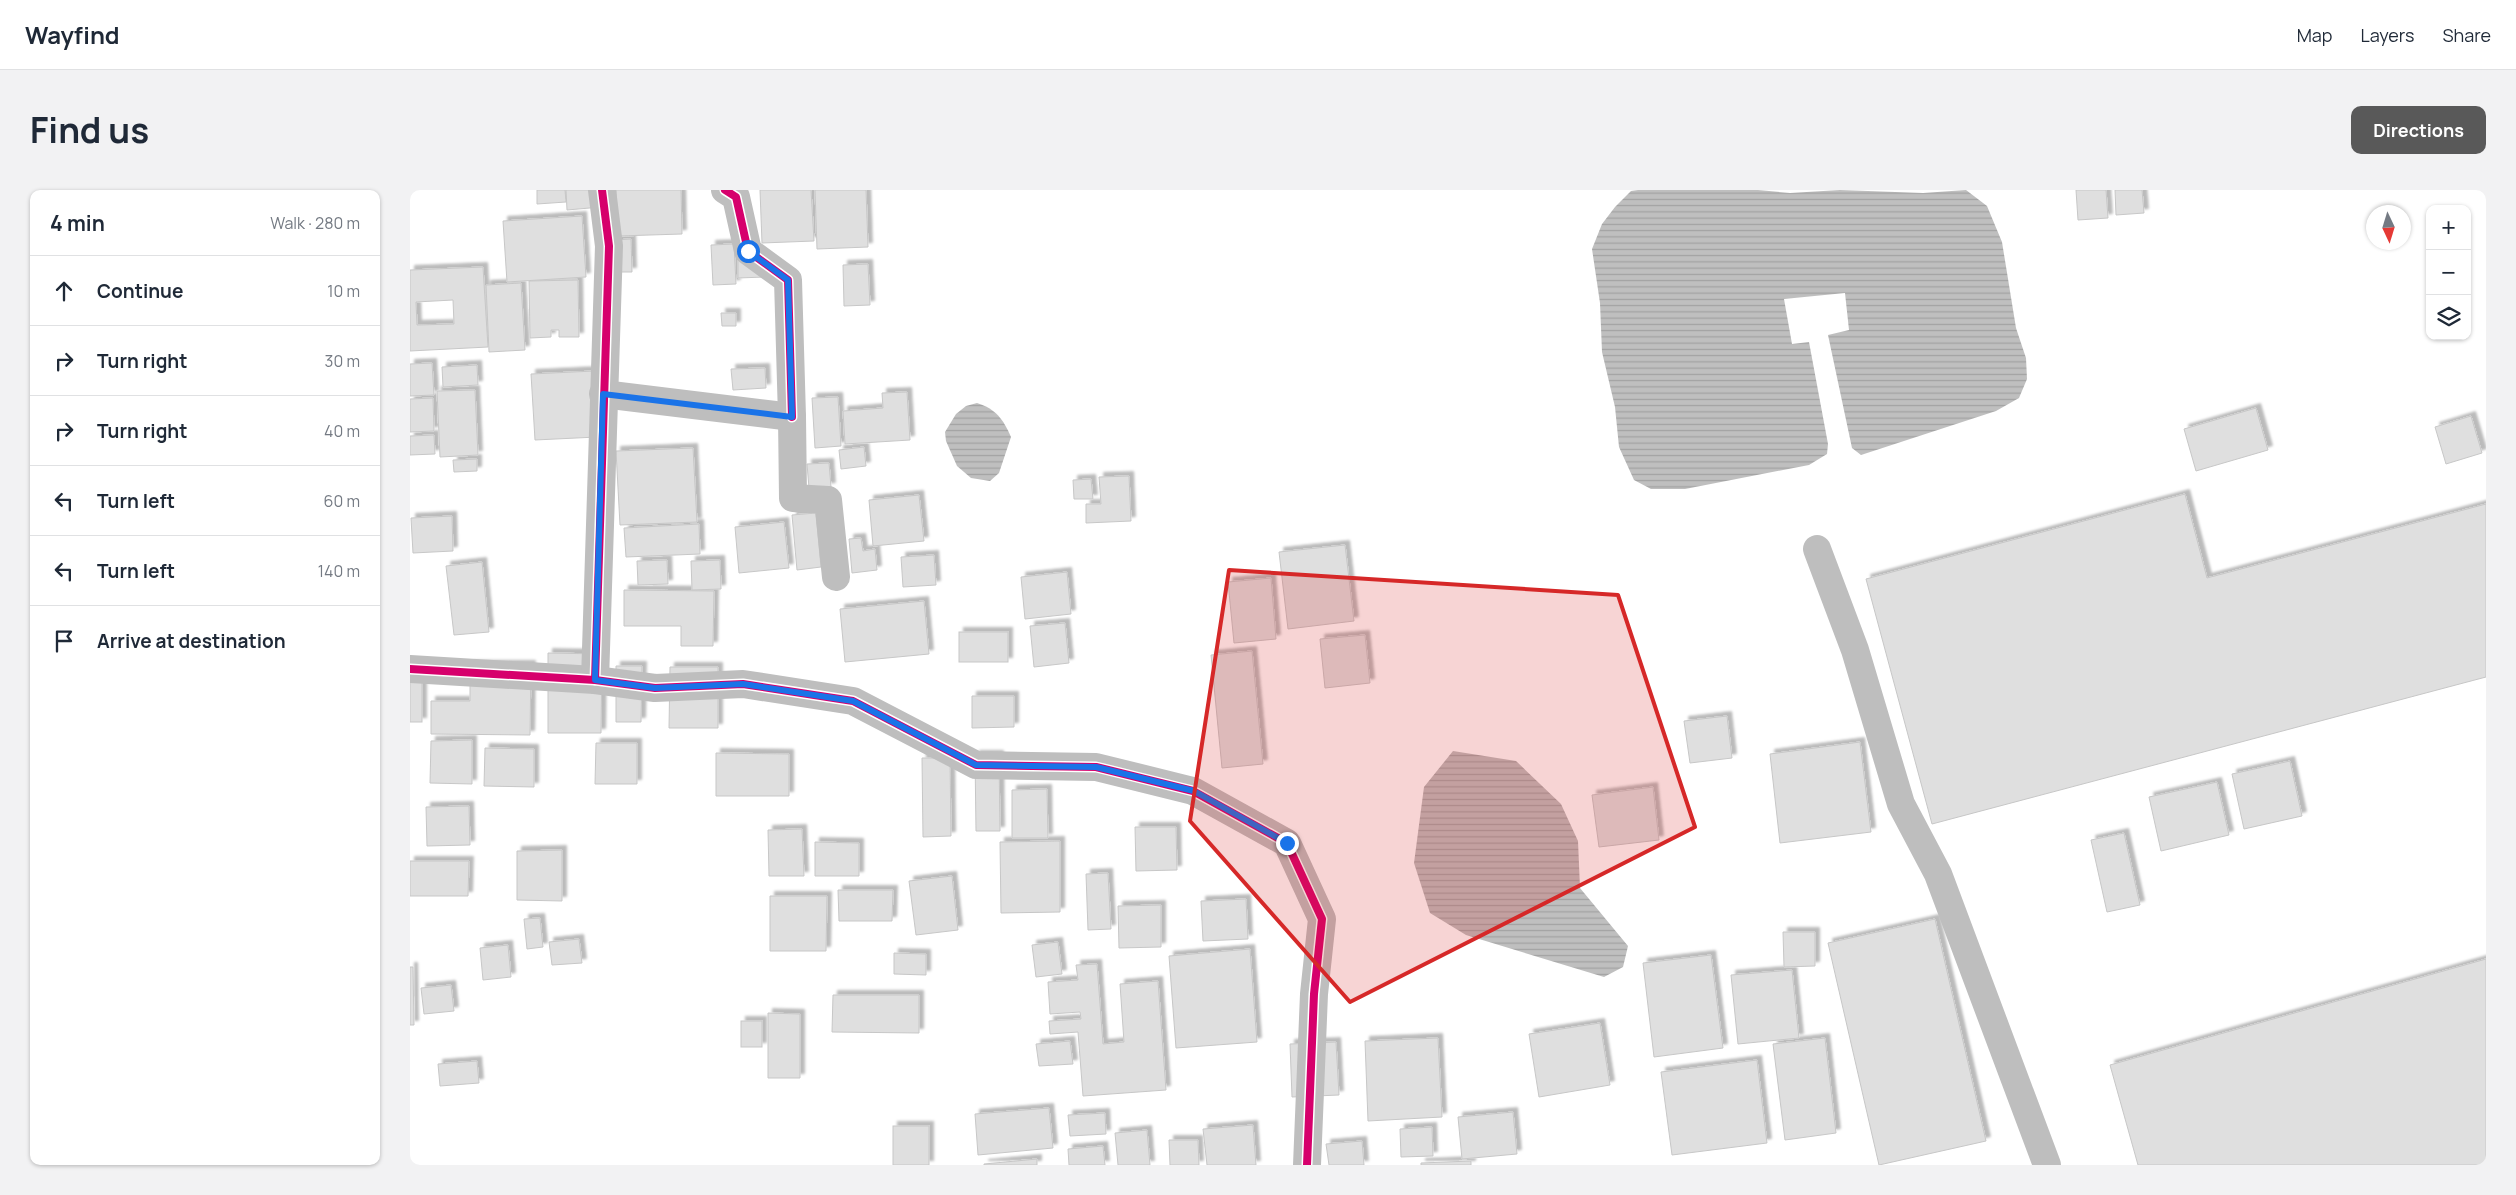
<!DOCTYPE html>
<html lang="en">
<head>
<meta charset="utf-8">
<style>
	:root { --surface:#fff; --page:#f2f2f3; --text:#1f2937; --muted:#747a83; --line:#e0e1e3; --accent:#595959 }
	body { margin:0; font-family:Manrope,sans-serif; background:var(--page); color:var(--text) }
	.controls { position:absolute; right:15px; top:15px; display:grid; overflow:hidden; border-radius:10px; box-shadow:0 1px 4px #0004 }
	.controls button { width:45px; height:45px; display:grid; place-items:center; padding:0; border:0; border-bottom:1px solid var(--line); background:var(--surface); color:var(--text); font:25px sans-serif }
	.compass { position:absolute; left:1956px; top:15px; width:45px; height:45px; border-radius:50%; background:var(--surface); box-shadow:0 1px 4px #0004; rotate:176deg }
	.stop { position:absolute; width:15px; height:15px; margin:-11px; border:4px solid #1a73e8; border-radius:50%; background:#fff }
	.stop.end { background:#1a73e8; border-color:#fff; box-shadow:0 1px 5px #0008 }
	.list { margin:0; padding:0; list-style:none }
	h2 { display:flex; justify-content:space-between; align-items:center; height:65px; margin:0; padding:0 20px; font-size:21px }
	h2 small { font-size:16px; font-weight:400; color:var(--muted) }
	.list li { display:grid; grid-template-columns:32px 1fr auto; gap:15px; align-items:center; box-sizing:border-box; height:70px; padding:0 20px; border-top:1px solid var(--line) }
	.list b { display:block; font-size:19px; white-space:nowrap }
	.list em { font-size:16px; font-style:normal; color:var(--muted) }
	.icon { flex:none; width:28px; height:28px; fill:none; stroke:currentColor; stroke-width:2; stroke-linecap:round; stroke-linejoin:round }
	.map { position:relative; flex:none; width:2076px; height:975px; overflow:hidden; border-radius:10px }
	header { display:flex; align-items:center; gap:30px; box-sizing:border-box; height:70px; padding:0 25px; background:var(--surface); border-bottom:1px solid var(--line) }
	header strong { font-size:24px }
	nav { display:flex; gap:28px; margin-inline-start:auto; font-size:18px }
	.intro { display:flex; align-items:center; justify-content:space-between; box-sizing:border-box; height:120px; padding:0 30px }
	h1 { margin:0; font-size:35px }
	.button { padding:12px 22px; border-radius:10px; background:var(--accent); color:#fff; font-size:18px; font-weight:700 }
	main { display:flex; gap:30px; padding:0 30px }
	aside { flex:1; background:var(--surface); border-radius:10px; box-shadow:0 1px 4px #0004 }
	.map>svg:first-child { display:block }
	.water { fill:url(#water-rules) }
	.building { fill:#dfdfdf; stroke:#c7c7c7; fill-rule:evenodd; filter:url(#shadow) }
	.lines { fill:none; stroke-linecap:round; stroke-linejoin:round }
	.minor { stroke:#bebebe; stroke-width:28 }
	.cycleway-casing { stroke:#fff; stroke-width:11 }
	.cycleway { stroke:#d6006c; stroke-width:8 }
	.route { stroke:#1a73e8; stroke-width:6 }
	.marked { fill:#d62828; fill-opacity:0.2; stroke:#d62828; stroke-width:4; stroke-linejoin:round }
</style>
</head>
<body>
<header>
<strong>Wayfind</strong>
<nav><a>Map</a><a>Layers</a><a>Share</a></nav>
</header>
<div class="intro"><h1>Find us</h1><a class="button">Directions</a></div>
<main>
<aside>
<h2>4 min<small>Walk · 280 m</small></h2>
<ul class="list">
<li><svg class="icon" aria-label="ahead" viewBox="0 0 24 24"><path d="M12 20V5M6 11l6-6 6 6"/></svg><div><b>Continue</b></div><em>10 m</em></li>
<li><svg class="icon" aria-label="right" viewBox="0 0 24 24"><path d="M7 20v-9h11M14 6l5 5-5 5"/></svg><div><b>Turn right</b></div><em>30 m</em></li>
<li><svg class="icon" aria-label="right" viewBox="0 0 24 24"><path d="M7 20v-9h11M14 6l5 5-5 5"/></svg><div><b>Turn right</b></div><em>40 m</em></li>
<li><svg class="icon" aria-label="left" viewBox="0 0 24 24"><path d="M17 20v-9H6M10 6l-5 5 5 5"/></svg><div><b>Turn left</b></div><em>60 m</em></li>
<li><svg class="icon" aria-label="left" viewBox="0 0 24 24"><path d="M17 20v-9H6M10 6l-5 5 5 5"/></svg><div><b>Turn left</b></div><em>140 m</em></li>
<li><svg class="icon" aria-label="arrive" viewBox="0 0 24 24"><path d="M6 21V4h12l-3 4 3 4H6"/></svg><div><b>Arrive at destination</b></div></li>
</ul>
</aside>
<div class="map">
<svg width="2076" height="975" viewBox="0 0 2076 975">
	<defs>
		<pattern id="water-rules" width="6" height="5" patternUnits="userSpaceOnUse" patternTransform="scale(1.25)"><rect width="6" height="5" fill="#bfbfbf"/><path d="M0 2.5h6" fill="none" stroke="#a2a2a2"/></pattern>
		<filter id="shadow"><feDropShadow dx="4.5" dy="-4.5" stdDeviation="1" flood-color="#0004"/></filter>
	</defs>
	<rect width="100%" height="100%" fill="#fff"/>
	<g class="water">
		<polygon points="1228,0 1348,0 1380,3 1430,0 1513,3 1556,0 1577,16 1592,52 1606,138 1616,168 1617,189 1609,208 1586,221 1451,265 1442,258 1418,145 1439,140 1435,103 1374,109 1382,154 1399,152 1418,254 1417,264 1399,275 1275,299 1241,299 1224,290 1209,257 1205,217 1192,162 1190,113 1182,59 1192,34 1205,17 1221,1"/>
		<path d="M567 213C586 219 593 229 601 247L589 283 580 291 561 288 547 276 536 251 535 242 546 224 556 216Z"/>
		<polygon points="1043,561 1106,571 1151,614 1168,651 1170,698 1218,756 1213,777 1194,787 1056,745 1020,723 1004,673 1014,597"/>
	</g>
	<g class="building">
		<polygon points="127,0 155,0 156,12 127,14"/>
		<polygon points="156,0 190,0 191,17 157,20"/>
		<polygon points="206,0 271,0 272,44 208,46"/>
		<polygon points="350,0 401,0 404,51 352,53"/>
		<polygon points="405,0 456,0 458,57 407,59"/>
		<polygon points="1666,0 1696,0 1698,28 1668,30"/>
		<polygon points="1705,0 1732,0 1734,23 1706,25"/>
		<polygon points="172,26 176,87 97,92 93,31"/>
		<polygon points="221,49 222,82 204,82 204,50"/>
		<polygon points="324,54 326,94 303,95 301,55"/>
		<polygon points="354,68 355,87 328,88 328,70"/>
		<polygon points="458,74 460,115 434,116 433,75"/>
		<path d="M73 77 78 157 0 161V80ZM43 110 44 134 7 135 6 112Z"/>
		<polygon points="168,90 169,147 149,147 149,140 141,140 141,147 120,148 119,91"/>
		<polygon points="111,93 115,160 79,162 76,95"/>
		<polygon points="311,123 326,123 326,136 312,136"/>
		<polygon points="22,173 24,205 0,206 0,174"/>
		<polygon points="67,175 68,195 33,197 32,177"/>
		<polygon points="355,178 356,198 323,200 321,179"/>
		<polygon points="184,181 187,247 125,250 121,184"/>
		<polygon points="65,200 68,265 30,267 27,201"/>
		<polygon points="497,202 500,250 435,254 433,221 473,218 472,203"/>
		<polygon points="428,207 431,256 405,258 402,208"/>
		<polygon points="23,208 24,241 0,242 0,209"/>
		<polygon points="1846,218 1858,260 1786,281 1774,239"/>
		<polygon points="2061,226 2072,263 2036,274 2025,237"/>
		<polygon points="24,245 25,264 0,265 0,246"/>
		<polygon points="454,257 456,276 431,279 429,260"/>
		<polygon points="283,258 287,332 210,335 206,261"/>
		<polygon points="67,269 67,281 44,282 43,270"/>
		<polygon points="419,273 421,297 399,298 397,274"/>
		<polygon points="719,286 721,331 676,333 676,314 691,314 689,287"/>
		<polygon points="681,289 683,309 664,309 663,290"/>
		<polygon points="1775,304 1797,388 2076,314 2076,487 1522,634 1456,389"/>
		<polygon points="509,305 514,351 463,356 459,310"/>
		<polygon points="406,323 411,377 387,380 382,325"/>
		<polygon points="42,326 43,361 3,363 1,328"/>
		<polygon points="374,332 379,378 329,383 325,337"/>
		<polygon points="289,334 290,364 216,367 214,338"/>
		<polygon points="451,348 453,361 465,359 467,380 442,383 439,349"/>
		<polygon points="935,355 944,431 878,439 869,362"/>
		<polygon points="524,365 526,395 493,397 491,367"/>
		<polygon points="257,370 258,394 228,395 227,371"/>
		<polygon points="310,370 311,399 282,400 281,371"/>
		<polygon points="72,372 79,442 44,445 36,376"/>
		<polygon points="657,382 661,424 615,429 611,387"/>
		<polygon points="861,388 866,449 824,453 818,392"/>
		<polygon points="214,400 304,401 303,456 271,456 271,436 214,436"/>
		<polygon points="514,411 519,464 435,472 430,419"/>
		<polygon points="655,433 659,473 624,477 620,436"/>
		<rect x="549" y="442" width="49" height="30"/>
		<polygon points="955,445 960,493 915,498 910,449"/>
		<polygon points="842,461 853,574 812,578 801,465"/>
		<polygon points="138,463 192,464 191,543 138,543"/>
		<polygon points="60,475 121,475 120,545 21,544 21,511 60,511"/>
		<polygon points="206,476 232,476 231,532 206,532"/>
		<polygon points="260,477 308,477 308,538 259,538"/>
		<rect x="0" y="484" width="12" height="48"/>
		<polygon points="562,506 604,506 604,537 562,538"/>
		<polygon points="1317,526 1322,568 1280,573 1274,531"/>
		<polygon points="62,550 62,594 20,593 21,551"/>
		<polygon points="1450,552 1461,642 1370,653 1360,564"/>
		<polygon points="186,553 227,553 227,594 185,594"/>
		<polygon points="75,558 124,559 124,597 74,596"/>
		<polygon points="306,563 379,564 379,606 306,606"/>
		<polygon points="565,565 589,565 590,641 566,641"/>
		<polygon points="512,568 540,568 541,646 513,647"/>
		<polygon points="1880,571 1892,626 1834,639 1822,584"/>
		<polygon points="1807,592 1819,645 1751,661 1739,607"/>
		<polygon points="1243,597 1249,650 1189,657 1182,605"/>
		<polygon points="637,599 638,648 602,648 602,600"/>
		<polygon points="59,616 60,655 17,656 16,617"/>
		<polygon points="725,637 766,637 767,680 726,681"/>
		<polygon points="392,639 394,686 359,686 358,640"/>
		<polygon points="1714,643 1730,715 1697,722 1681,650"/>
		<polygon points="650,651 650,722 591,723 590,652"/>
		<polygon points="405,652 449,653 449,686 405,686"/>
		<polygon points="152,660 152,711 107,710 107,661"/>
		<polygon points="0,671 59,671 58,706 0,706"/>
		<polygon points="698,683 701,739 678,740 676,684"/>
		<polygon points="542,686 548,740 506,745 499,691"/>
		<polygon points="428,700 483,700 482,731 429,731"/>
		<polygon points="360,706 417,706 416,761 360,761"/>
		<polygon points="836,709 838,749 793,751 791,711"/>
		<polygon points="751,715 751,757 709,758 708,716"/>
		<polygon points="130,728 133,757 117,759 114,729"/>
		<polygon points="1525,729 1576,951 1469,975 1418,753"/>
		<polygon points="1373,742 1405,742 1405,776 1374,777"/>
		<polygon points="169,749 172,773 142,775 139,752"/>
		<polygon points="648,752 652,784 626,787 622,755"/>
		<polygon points="98,755 101,787 73,790 70,758"/>
		<polygon points="840,759 847,852 766,858 759,766"/>
		<polygon points="484,763 516,764 516,785 484,784"/>
		<polygon points="1301,765 1313,858 1244,867 1233,773"/>
		<polygon points="2076,769 2076,975 1728,975 1700,875"/>
		<polygon points="687,774 693,854 714,852 710,794 748,791 756,900 673,906 668,842 640,844 639,831 671,829 670,822 640,824 638,792 668,790 666,775"/>
		<polygon points="0,777 3,777 4,835 0,835"/>
		<polygon points="1382,780 1389,848 1328,854 1321,785"/>
		<polygon points="41,795 44,821 14,824 11,798"/>
		<polygon points="423,805 509,805 509,843 422,842"/>
		<polygon points="358,823 390,824 390,888 358,888"/>
		<rect x="331" y="831" width="21" height="26"/>
		<polygon points="1190,833 1200,895 1129,907 1119,844"/>
		<polygon points="1028,848 1032,927 958,931 955,851"/>
		<polygon points="1415,848 1426,943 1375,950 1363,854"/>
		<polygon points="660,851 663,874 629,876 626,854"/>
		<polygon points="926,852 929,905 882,907 880,854"/>
		<polygon points="1347,870 1357,953 1262,965 1251,882"/>
		<polygon points="67,871 69,893 30,896 28,874"/>
		<polygon points="639,918 643,958 568,965 565,924"/>
		<polygon points="1103,922 1107,964 1052,969 1048,927"/>
		<polygon points="695,923 696,944 660,946 658,925"/>
		<polygon points="843,935 846,975 797,975 793,939"/>
		<rect x="483" y="936" width="36" height="39"/>
		<polygon points="1022,937 1023,966 991,967 990,939"/>
		<polygon points="737,940 740,975 708,975 705,943"/>
		<polygon points="759,950 788,950 789,975 760,975"/>
		<polygon points="952,951 954,975 919,975 916,954"/>
		<polygon points="693,956 695,975 659,975 658,959"/>
		<polygon points="627,969 627,975 574,975 574,974"/>
		<polygon points="1061,971 1061,975 1011,975 1011,973"/>
	</g>
	<g class="lines">
		<g class="minor">
			<polyline points="315,0 326,7 338,61 378,90 382,227"/>
			<polyline points="193,204 382,227 383,308 418,310 426,387"/>
			<polyline points="1407,359 1445,460 1491,614 1528,684 1637,975"/>
			<polyline points="0,479 185,490 245,498 333,494 443,511 566,575 686,577 783,601 877,653 912,729 904,804 897,975"/>
			<polyline points="185,490 199,56 192,0"/>
		</g>
		<g class="cycleway-casing">
			<g id="cycleway">
				<polyline points="315,0 326,7 338,61 378,90 382,227"/>
				<polyline points="0,479 185,490 245,498 333,494 443,511 566,575 686,577 783,601 877,653 912,729 904,804 897,975"/>
				<polyline points="185,490 199,56 192,0"/>
			</g>
		</g>
		<use href="#cycleway" class="cycleway"/>
	</g>
	<g class="lines">
		<polyline class="route" points="338,61 378,90 382,227 193,204 185,490 245,498 333,494 443,511 566,575 686,577 784,601 877,653"/>
	</g>
	<path class="marked" d="M819 380 1208 405 1285 637 940 812 780 631Z"/>
</svg>
<div class="controls">
<button>+</button>
<button>−</button>
<button><svg class="icon" aria-label="layers" viewBox="0 0 24 24"><path d="M12 4l9 5-9 5-9-5zM3 14l9 5 9-5"/></svg></button>
</div>
<svg class="compass" viewBox="-18 -18 36 36"><path d="M0-13l5 13h-10z" fill="#e53935"/><path d="M0 13l5-13h-10z" fill="#747a83"/></svg>
<div class="stop" style="left:338px;top:61px"></div>
<div class="stop end" style="left:877px;top:653px"></div>
</div>
</main>
</body>
</html>
